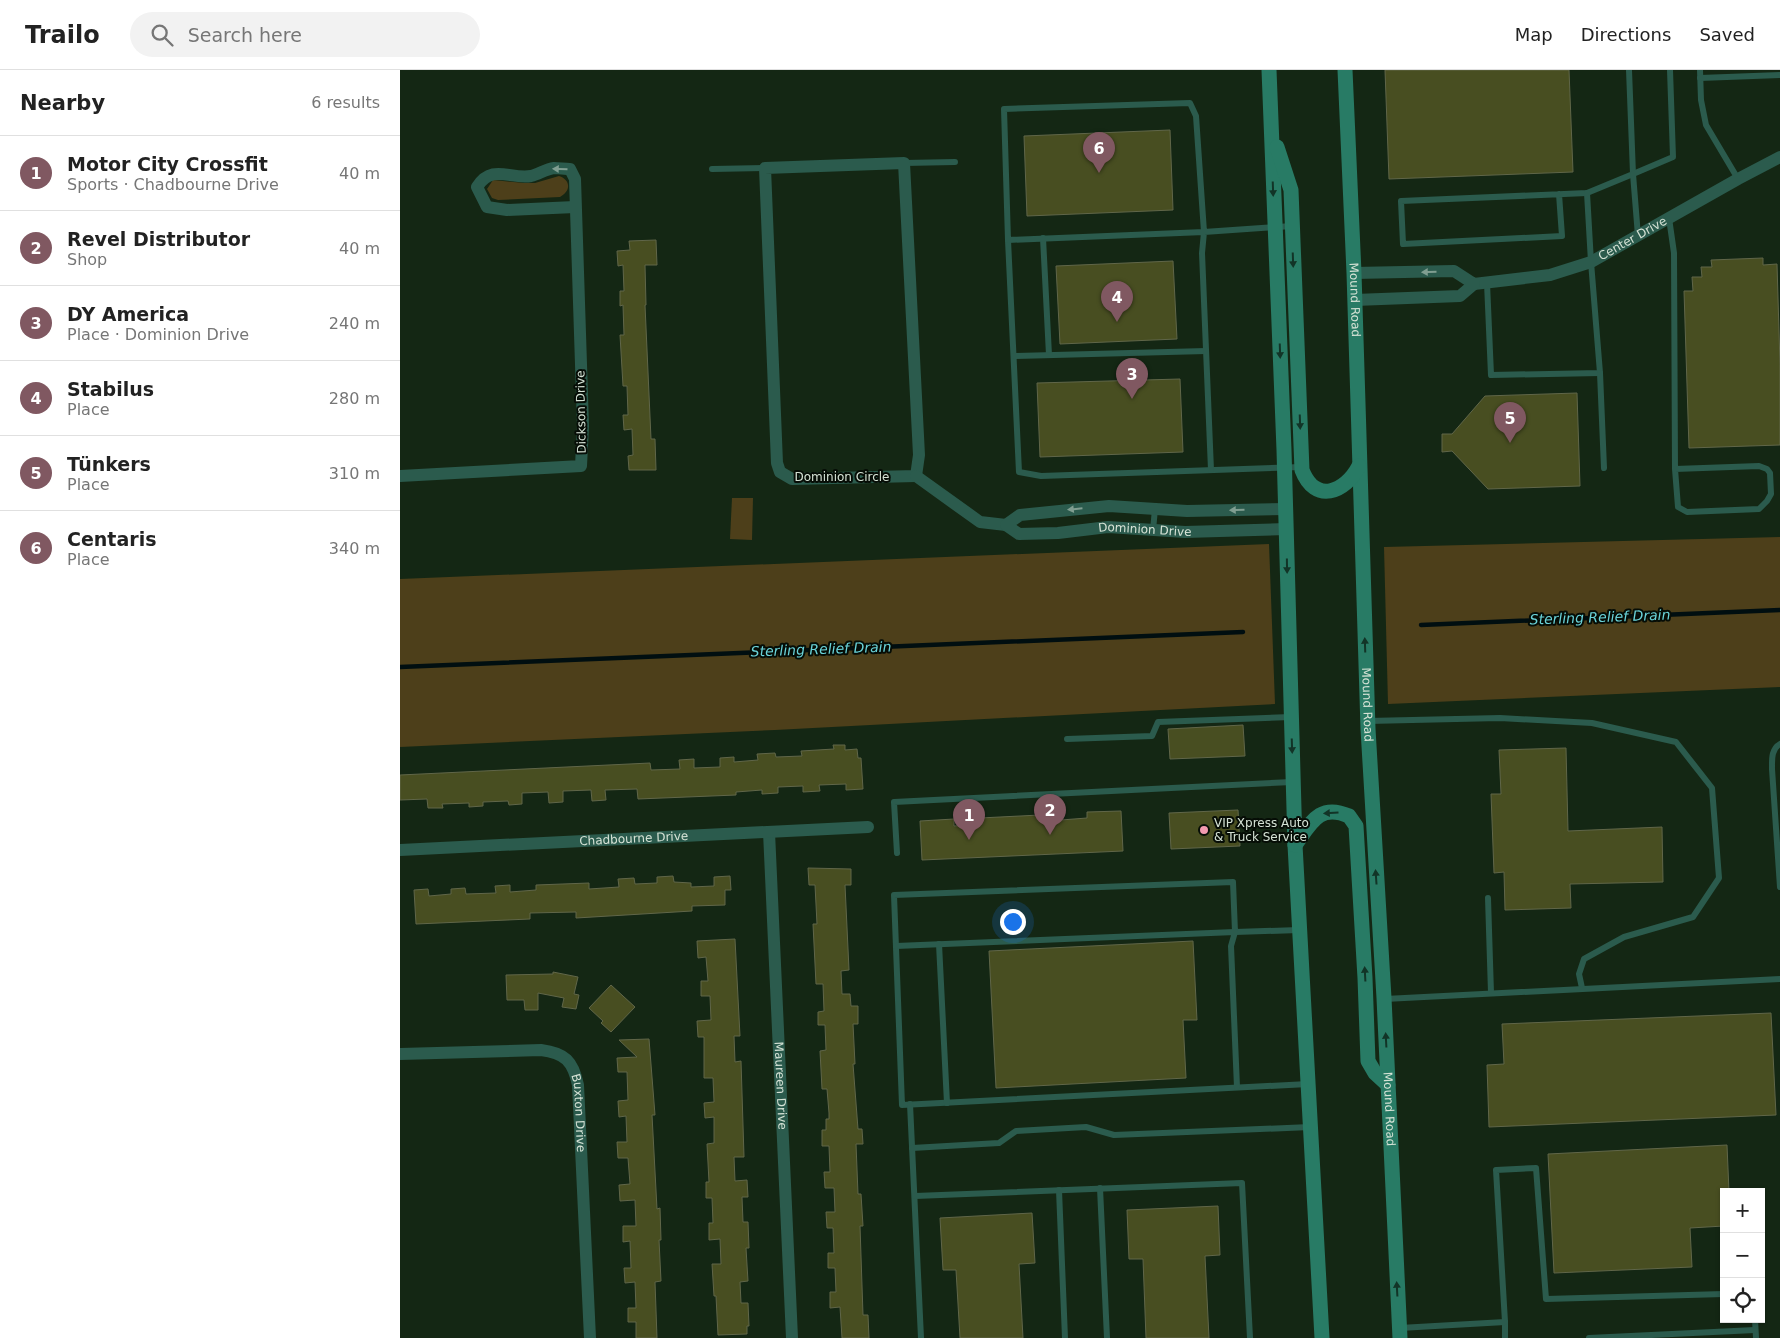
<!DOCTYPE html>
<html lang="en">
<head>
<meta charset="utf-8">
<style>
	:root { --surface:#fff; --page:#f2f2f2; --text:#222; --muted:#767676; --line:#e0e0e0; --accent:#805861 }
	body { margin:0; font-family:"DejaVu Sans",sans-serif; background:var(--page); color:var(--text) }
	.controls { position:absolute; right:15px; bottom:15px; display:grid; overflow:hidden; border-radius:0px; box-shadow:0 1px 4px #0004 }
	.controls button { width:45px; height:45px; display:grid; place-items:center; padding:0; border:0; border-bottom:1px solid var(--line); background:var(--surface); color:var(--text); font:25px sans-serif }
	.you { position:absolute; left:612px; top:851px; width:18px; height:18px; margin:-12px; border:4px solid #fff; border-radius:50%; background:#1a73e8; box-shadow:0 0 0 8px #1a73e833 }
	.badge { display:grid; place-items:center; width:32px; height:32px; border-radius:50%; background:var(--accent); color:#fff; font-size:16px; font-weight:700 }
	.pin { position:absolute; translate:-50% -41px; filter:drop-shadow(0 1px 2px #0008) }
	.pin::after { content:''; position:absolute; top:26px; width:18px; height:15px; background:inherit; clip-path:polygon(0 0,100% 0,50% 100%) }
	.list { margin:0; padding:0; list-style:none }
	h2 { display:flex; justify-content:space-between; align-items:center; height:65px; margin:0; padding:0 20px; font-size:21px }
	h2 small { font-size:16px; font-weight:400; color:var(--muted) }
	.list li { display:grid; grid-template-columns:32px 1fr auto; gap:15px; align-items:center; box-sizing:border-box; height:75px; padding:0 20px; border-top:1px solid var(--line) }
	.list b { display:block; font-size:19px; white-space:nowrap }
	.list p { margin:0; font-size:16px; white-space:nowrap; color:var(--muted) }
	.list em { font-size:16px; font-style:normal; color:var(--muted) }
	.icon { flex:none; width:28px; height:28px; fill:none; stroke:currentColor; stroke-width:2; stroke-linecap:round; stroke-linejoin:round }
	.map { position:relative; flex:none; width:1380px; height:1268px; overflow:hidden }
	header { display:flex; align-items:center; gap:30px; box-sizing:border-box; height:70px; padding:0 25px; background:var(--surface); border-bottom:1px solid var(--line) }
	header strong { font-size:24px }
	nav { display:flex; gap:28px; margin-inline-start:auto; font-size:18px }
	.search { width:350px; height:45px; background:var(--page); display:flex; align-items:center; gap:12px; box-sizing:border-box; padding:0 18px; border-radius:28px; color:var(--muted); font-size:19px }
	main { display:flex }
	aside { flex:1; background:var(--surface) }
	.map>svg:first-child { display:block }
	.green { fill:#4d3f1a }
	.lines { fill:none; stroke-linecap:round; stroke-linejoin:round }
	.stream { stroke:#000e10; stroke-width:4.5 }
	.building { fill:#484e21; stroke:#606649 }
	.lane { stroke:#2b5b4d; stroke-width:6 }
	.street { stroke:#2b5b4d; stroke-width:12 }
	.secondary { stroke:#287b65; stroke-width:15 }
	.oneway { fill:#809e91 }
	.oneway2 { fill:#123427 }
	.poi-dot { fill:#f29aaf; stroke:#060d06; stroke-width:2 }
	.labels { text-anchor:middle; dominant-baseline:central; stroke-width:4; stroke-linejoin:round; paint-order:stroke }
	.street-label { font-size:12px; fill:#d5e2d5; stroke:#060d06 }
	.poi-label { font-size:12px; fill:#d5e2d5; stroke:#060d06; text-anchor:start }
	.water-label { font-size:14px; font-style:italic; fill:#6ad3d9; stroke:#060d06 }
</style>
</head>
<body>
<header>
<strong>Trailo</strong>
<div class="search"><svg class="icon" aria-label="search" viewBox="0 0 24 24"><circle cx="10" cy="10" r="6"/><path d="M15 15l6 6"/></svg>Search here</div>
<nav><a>Map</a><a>Directions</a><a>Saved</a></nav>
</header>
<main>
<aside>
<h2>Nearby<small>6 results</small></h2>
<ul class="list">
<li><span class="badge">1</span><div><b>Motor City Crossfit</b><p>Sports · Chadbourne Drive</p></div><em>40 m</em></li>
<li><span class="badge">2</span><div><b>Revel Distributor</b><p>Shop</p></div><em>40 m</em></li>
<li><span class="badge">3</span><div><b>DY America</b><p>Place · Dominion Drive</p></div><em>240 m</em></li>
<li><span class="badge">4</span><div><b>Stabilus</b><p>Place</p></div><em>280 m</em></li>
<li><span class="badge">5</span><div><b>Tünkers</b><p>Place</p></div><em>310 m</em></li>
<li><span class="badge">6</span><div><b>Centaris</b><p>Place</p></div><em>340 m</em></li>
</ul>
</aside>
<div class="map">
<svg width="1380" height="1268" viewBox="0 0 1380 1268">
	<rect width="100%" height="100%" fill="#142714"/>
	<g class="green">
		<path d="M159 106C171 110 171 121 160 127L98 130 92 128 87 119 93 110 124 113H135Z"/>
		<polygon points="332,428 353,428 352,470 330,469"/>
		<polygon points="1380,467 1380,617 988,634 984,477"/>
		<polygon points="869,474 875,634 375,660 0,677 0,509"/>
	</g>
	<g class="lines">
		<g class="stream">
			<polyline points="1021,555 1380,540"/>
			<polyline points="0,597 843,562"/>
		</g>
	</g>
	<g class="building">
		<polygon points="985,0 1169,0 1173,102 989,109"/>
		<polygon points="770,60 773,140 627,146 624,66"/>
		<polygon points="256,170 257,195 245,195 246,235 245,235 251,369 255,369 256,400 229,400 228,386 233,385 232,359 224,360 223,345 228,345 227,316 223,316 220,265 224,265 223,235 220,236 220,221 224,221 223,195 218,196 217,181 230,180 229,171"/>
		<polygon points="1363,188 1363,195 1377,194 1380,295 1380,375 1289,378 1284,221 1293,221 1292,207 1302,207 1301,197 1312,197 1311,190"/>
		<polygon points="773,191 777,269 660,274 656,196"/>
		<polygon points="780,309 783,382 640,387 637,313"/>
		<polygon points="1177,323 1180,416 1088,419 1052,381 1042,382 1042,364 1052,364 1085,326"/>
		<polygon points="843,655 845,686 770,689 768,659"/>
		<polygon points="433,675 445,675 445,680 457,679 458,688 461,688 463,719 446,720 446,714 419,715 420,721 403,722 403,716 378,717 378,723 362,724 362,720 336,722 336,725 238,729 237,719 205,720 206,730 192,731 191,720 163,721 163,732 149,733 148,722 122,723 122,734 109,735 108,731 83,732 83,736 69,737 69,733 42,734 43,738 28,738 27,729 0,730 0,705 250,693 251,700 280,699 279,690 294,689 294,698 320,697 320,688 334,687 334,692 358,690 357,684 375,683 376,687 402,686 401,681 434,679"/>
		<polygon points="1166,678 1168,761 1262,757 1263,812 1170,814 1171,838 1105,840 1104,802 1094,803 1091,724 1101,724 1099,680"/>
		<polygon points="838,740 840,776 771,779 769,743"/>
		<polygon points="721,741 723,781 522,790 520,751 554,749 554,756 580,754 580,748 660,744 661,750 687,748 687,742"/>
		<polygon points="408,798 451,799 451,815 445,815 449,900 441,901 442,924 450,924 451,936 458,936 458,954 453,954 455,994 453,994 458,1059 462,1059 463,1074 456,1074 458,1124 461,1124 463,1156 460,1156 463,1245 468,1245 469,1268 442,1268 440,1237 430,1238 430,1222 436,1222 435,1198 428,1198 428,1183 434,1183 433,1158 427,1158 426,1142 435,1142 434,1118 425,1118 424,1102 430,1102 429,1076 422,1076 422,1060 426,1060 426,1049 429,1049 429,1043 427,1019 422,1019 420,981 426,980 425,955 418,955 418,942 424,941 423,914 416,914 413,854 417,854 415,815 409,815"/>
		<polygon points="273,806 274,812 291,813 291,817 314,816 314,807 330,806 331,820 325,820 325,835 292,836 292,841 176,848 176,842 130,843 130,849 16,854 14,820 28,819 29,826 51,824 51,819 65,818 66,824 96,823 95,816 110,815 110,822 136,820 136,815 189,813 189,819 219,817 218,809 234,808 235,814 257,813 257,807"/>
		<polygon points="335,869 340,966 334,966 335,992 341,991 344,1087 334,1087 335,1111 347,1110 348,1127 342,1127 343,1152 348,1152 349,1178 346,1178 348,1211 340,1212 341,1233 348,1233 349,1256 347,1256 347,1264 318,1265 316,1226 314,1226 312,1194 321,1194 320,1169 309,1170 309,1153 313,1153 312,1128 306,1128 306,1112 309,1112 307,1074 314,1073 314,1047 305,1048 304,1033 314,1032 313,1008 304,1008 304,967 298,967 297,951 311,950 310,926 301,926 301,911 308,911 306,887 298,888 297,871"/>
		<polygon points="793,871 797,950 783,950 786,1008 596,1018 589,881"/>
		<polygon points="153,902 178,907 174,924 179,925 176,939 162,937 164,928 138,923 138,940 125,940 124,930 107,930 106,905 153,904"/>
		<polygon points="211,915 235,937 211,962 201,953 203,951 189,938"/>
		<polygon points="1371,943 1376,1045 1089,1057 1087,995 1104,994 1102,954"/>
		<polygon points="249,969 255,1045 252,1045 257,1139 260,1138 261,1170 259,1170 261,1211 255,1212 257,1268 236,1268 236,1252 228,1252 228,1238 236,1238 235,1212 225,1213 224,1198 231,1198 230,1171 223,1172 223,1156 236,1156 235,1130 220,1131 219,1115 230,1114 228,1088 218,1088 217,1072 227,1072 226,1046 219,1047 218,1031 228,1030 227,1002 218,1002 217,988 237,987 219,970"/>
		<polygon points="1327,1075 1329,1122 1324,1122 1324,1156 1290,1158 1292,1197 1154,1203 1148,1084"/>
		<polygon points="818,1136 820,1185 805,1186 809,1268 746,1268 743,1189 729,1189 727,1140"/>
		<polygon points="632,1143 635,1193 619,1194 623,1268 560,1268 556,1200 543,1200 540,1148"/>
	</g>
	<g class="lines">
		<g class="lane">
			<polyline points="1300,0 1301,30 1306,55 1338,109"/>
			<polyline points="1300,8 1380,5"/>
			<polyline points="504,93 555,92"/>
			<polyline points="312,99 365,98"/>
			<polyline points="1159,124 1162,166 1003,174 1001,131 1187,123 1233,104 1229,0"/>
			<polyline points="1269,148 1274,183 1275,399 1359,396 1367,399 1370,403 1371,424 1367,431 1359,439 1287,442 1278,437 1275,399"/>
			<polyline points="1238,166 1233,104 1273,87 1270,0"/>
			<polyline points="643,168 649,285"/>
			<polyline points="608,170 619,402 641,406 902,397"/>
			<polyline points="1087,213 1091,305 1200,303 1191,192 1187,123"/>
			<polyline points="614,286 806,281"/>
			<polyline points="1200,303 1204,398"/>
			<polyline points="811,400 802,183 804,162 796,46 790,33 604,39 608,170 804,162 892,156"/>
			<polyline points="753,460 755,439"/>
			<polyline points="968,651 1100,648 1192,653 1276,672 1312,718 1319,808 1293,847 1224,867 1184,889 1179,904 1182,918"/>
			<polyline points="667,669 752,666 758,652 891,647"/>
			<path d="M1380 674C1371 679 1372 690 1372 699L1380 817"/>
			<polyline points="497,783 494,732 892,712"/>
			<polyline points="1088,828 1091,923"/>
			<polyline points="899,860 835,862 833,812 494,825 502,1035 908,1014"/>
			<polyline points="539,874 547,1033"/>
			<polyline points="496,876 835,862 831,876 837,1017"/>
			<polyline points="985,929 1380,909"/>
			<polyline points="510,1034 521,1268"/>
			<polyline points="512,1078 599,1073 616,1061 686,1057 714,1065 910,1057"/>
			<polyline points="700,1118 707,1268"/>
			<polyline points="659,1120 665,1268"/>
			<polyline points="515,1126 842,1113 850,1268"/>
			<polyline points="1355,1249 1356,1268"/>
			<polyline points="1105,1252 1105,1268"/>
			<polyline points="1000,1258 1105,1252 1096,1100 1136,1098 1146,1229 1324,1224"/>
			<polyline points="1189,1268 1355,1260"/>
		</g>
		<g class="street">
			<polygon points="504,93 519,385 516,406 392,409 380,402 377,393 365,98"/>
			<path id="s1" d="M954 203 1054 201 1074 214 1150 205 1191 192 1338 109 1380 87"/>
			<polyline points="955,230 1060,226 1074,214"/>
			<path d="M0 406 181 396 183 356 175 109 170 99C165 99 159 98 154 98 146 99 139 104 131 106 111 110 92 93 77 117L87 137 107 140 175 137"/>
			<polyline points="516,406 580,452 606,455"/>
			<path id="s2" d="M886 439 787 441 709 436 620 445 606 455 619 464 658 463 708 457 785 462 886 459"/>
			<path id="s3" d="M369 762 392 1268"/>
			<path id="s4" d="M0 780 468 757"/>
			<path id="s5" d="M0 984 141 980C165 983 173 991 178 1015L190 1268"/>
		</g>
		<g class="secondary">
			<polyline points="869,0 884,380 895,775 922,1268"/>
			<path id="s6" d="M945 0 954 203 968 659 984 928 1000 1268"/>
			<path d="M877 77 891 120 902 400C915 434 945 423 959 396"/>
			<path d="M895 775C911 753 919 733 949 746L956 756 965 908 968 991 975 1003 988 1015"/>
		</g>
	</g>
	<defs><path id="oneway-solid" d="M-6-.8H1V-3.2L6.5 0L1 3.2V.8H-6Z" transform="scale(1.25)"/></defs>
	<g class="oneway">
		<use href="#oneway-solid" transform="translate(160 99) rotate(-178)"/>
		<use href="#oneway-solid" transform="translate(1029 202) rotate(179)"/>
		<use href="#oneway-solid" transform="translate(675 439) rotate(174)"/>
		<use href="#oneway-solid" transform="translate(837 440) rotate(179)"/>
	</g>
	<g class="oneway2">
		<use href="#oneway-solid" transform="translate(873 119) rotate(88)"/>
		<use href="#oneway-solid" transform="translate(893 190) rotate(88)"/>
		<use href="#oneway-solid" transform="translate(880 281) rotate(88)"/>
		<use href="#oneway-solid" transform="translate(900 352) rotate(88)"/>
		<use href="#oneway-solid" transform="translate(887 496) rotate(89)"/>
		<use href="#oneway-solid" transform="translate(965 575) rotate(-92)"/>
		<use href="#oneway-solid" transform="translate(892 676) rotate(88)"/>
		<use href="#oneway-solid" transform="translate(931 743) rotate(177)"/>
		<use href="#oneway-solid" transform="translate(976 807) rotate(-94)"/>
		<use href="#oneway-solid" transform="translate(965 904) rotate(-93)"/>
		<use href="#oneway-solid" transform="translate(986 970) rotate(-93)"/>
		<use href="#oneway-solid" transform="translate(997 1219) rotate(-93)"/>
	</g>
	<circle class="poi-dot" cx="804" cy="760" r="5"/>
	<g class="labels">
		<g class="street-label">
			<text stroke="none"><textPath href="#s1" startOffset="291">Center Drive</textPath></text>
			<text stroke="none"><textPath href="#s6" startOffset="230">Mound Road</textPath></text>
			<text transform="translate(181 342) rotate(-91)">Dickson Drive</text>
			<text x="442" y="407">Dominion Circle</text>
			<text stroke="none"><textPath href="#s2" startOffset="426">Dominion Drive</textPath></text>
			<text stroke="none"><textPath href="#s6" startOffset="635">Mound Road</textPath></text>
			<text stroke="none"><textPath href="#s4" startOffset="234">Chadbourne Drive</textPath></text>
			<text stroke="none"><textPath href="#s3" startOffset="254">Maureen Drive</textPath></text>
			<text stroke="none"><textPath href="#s6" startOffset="1040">Mound Road</textPath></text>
			<text stroke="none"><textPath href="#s5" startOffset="225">Buxton Drive</textPath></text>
		</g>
		<g class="poi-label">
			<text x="814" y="753">VIP Xpress Auto<tspan x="814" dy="14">&amp; Truck Service</tspan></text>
		</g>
		<g class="water-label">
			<text transform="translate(1200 547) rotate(-2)">Sterling Relief Drain</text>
			<text transform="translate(421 579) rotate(-2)">Sterling Relief Drain</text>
		</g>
	</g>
</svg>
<div class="controls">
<button>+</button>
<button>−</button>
<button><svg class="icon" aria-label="locate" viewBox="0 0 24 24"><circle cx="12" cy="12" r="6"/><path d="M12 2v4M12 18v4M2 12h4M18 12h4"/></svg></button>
</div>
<div class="you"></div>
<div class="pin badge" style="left:569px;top:770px">1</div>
<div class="pin badge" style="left:650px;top:765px">2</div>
<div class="pin badge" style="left:732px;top:329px">3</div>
<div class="pin badge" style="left:717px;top:252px">4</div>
<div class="pin badge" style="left:1110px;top:373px">5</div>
<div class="pin badge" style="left:699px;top:103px">6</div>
</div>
</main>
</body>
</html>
